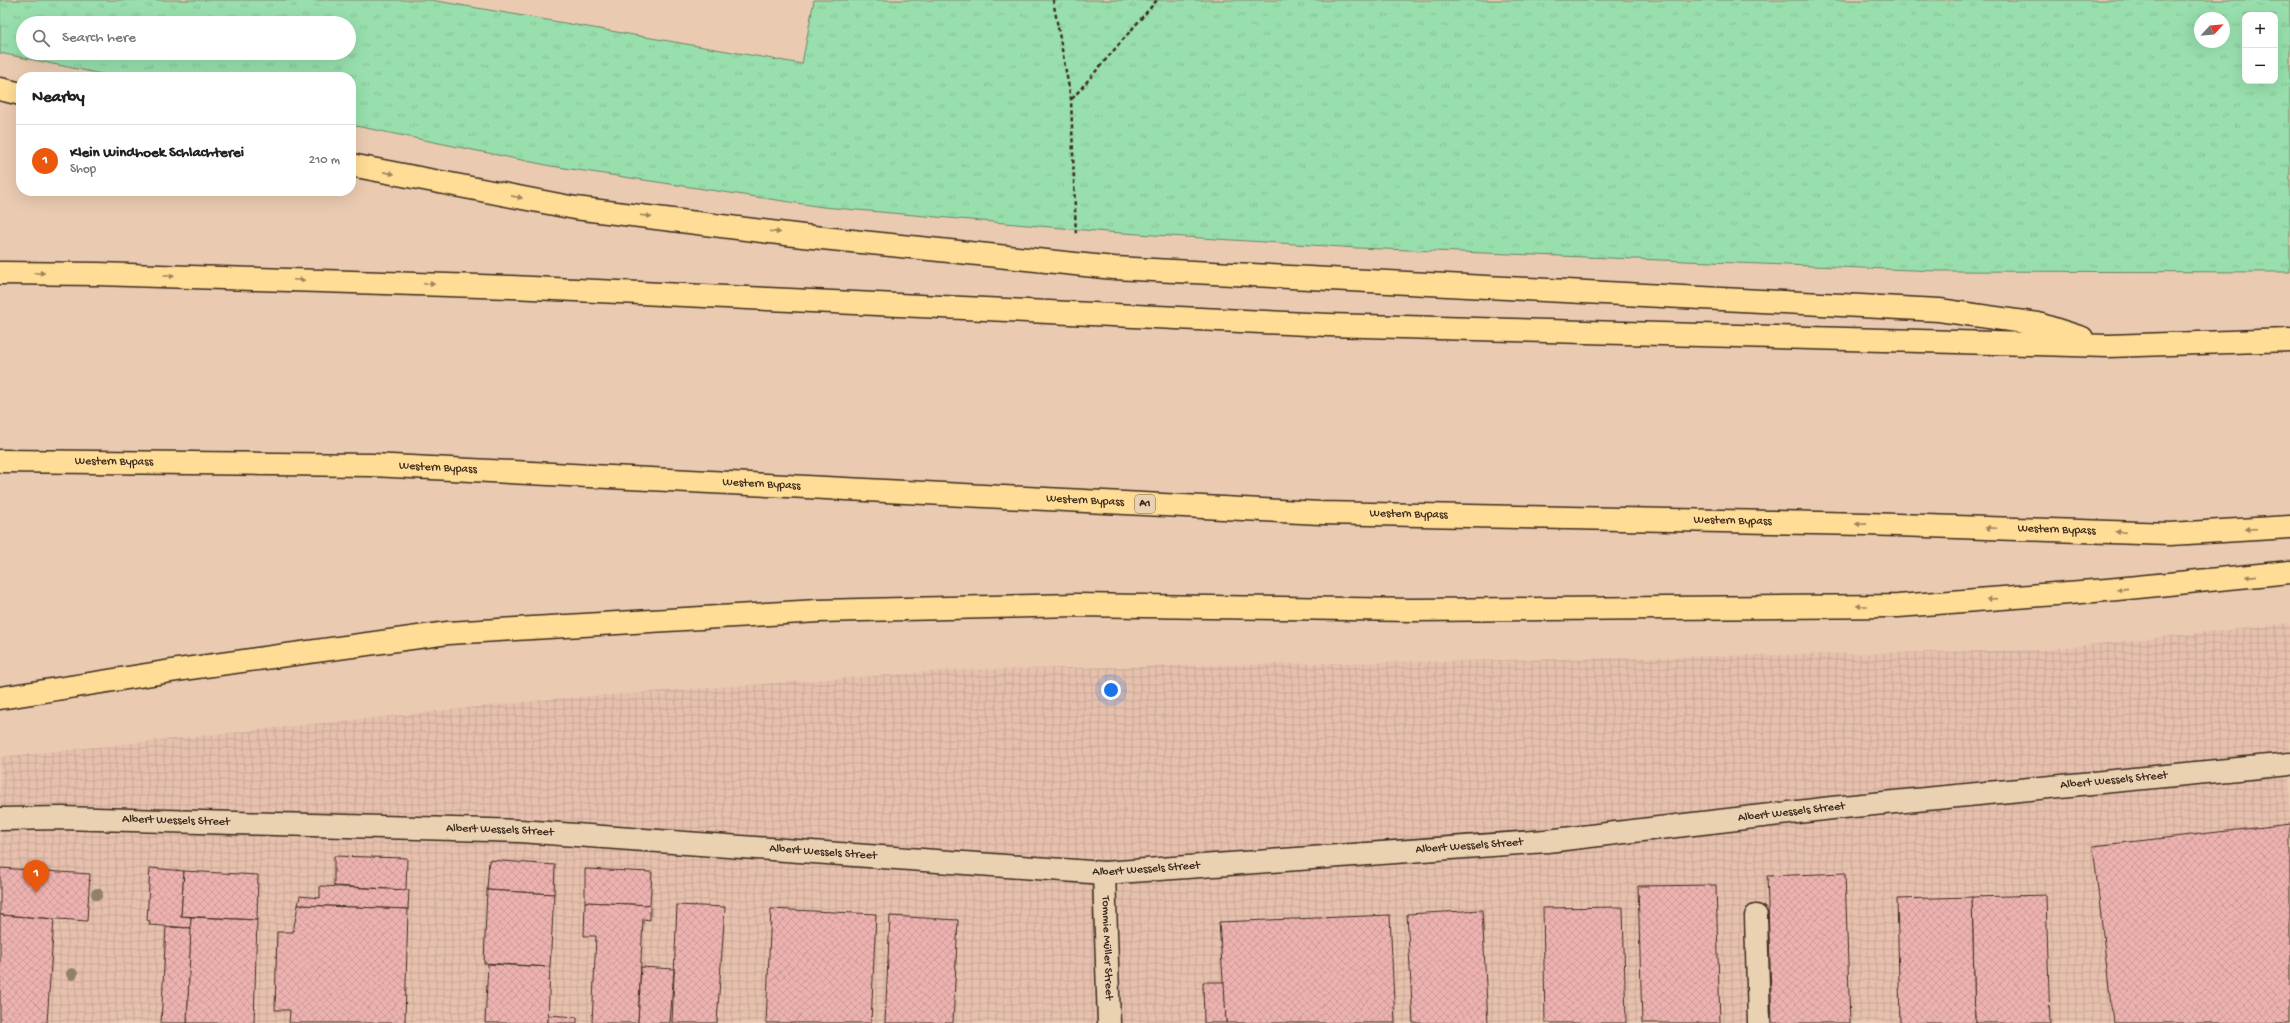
<!DOCTYPE html>
<html lang="en">
<head>
<meta charset="utf-8">
<style>
	:root { --surface:#fff; --page:#f6f6f6; --text:#202124; --muted:#757577; --line:#e0e0e0; --accent:#ea580c }
	body { margin:0; font-family:"Gochi Hand",sans-serif; background:var(--page); color:var(--text) }
	.controls { position:absolute; right:12px; top:12px; display:grid; overflow:hidden; border-radius:8px; box-shadow:0 4px 16px #0002 }
	.controls button { width:36px; height:36px; display:grid; place-items:center; padding:0; border:0; border-bottom:1px solid var(--line); background:var(--surface); color:var(--text); font:20px sans-serif }
	.compass { position:absolute; left:2194px; top:12px; width:36px; height:36px; border-radius:50%; background:var(--surface); box-shadow:0 4px 16px #0002; rotate:64deg }
	.you { position:absolute; left:1111px; top:690px; width:14px; height:14px; margin:-10px; border:3px solid #fff; border-radius:50%; background:#1a73e8; box-shadow:0 0 0 6px #1a73e833 }
	.badge { display:grid; place-items:center; width:26px; height:26px; border-radius:50%; background:var(--accent); color:#fff; font-size:13px; font-weight:700 }
	.pin { position:absolute; translate:-50% -33px; filter:drop-shadow(0 1px 2px #0008) }
	.pin::after { content:''; position:absolute; top:21px; width:14px; height:12px; background:inherit; clip-path:polygon(0 0,100% 0,50% 100%) }
	.list { margin:0; padding:0; list-style:none }
	h2 { display:flex; justify-content:space-between; align-items:center; height:52px; margin:0; padding:0 16px; font-size:17px }
	h2 small { font-size:13px; font-weight:400; color:var(--muted) }
	.list li { display:grid; grid-template-columns:26px 1fr auto; gap:12px; align-items:center; box-sizing:border-box; height:72px; padding:0 16px; border-top:1px solid var(--line) }
	.list b { display:block; font-size:15px; white-space:nowrap }
	.list p { margin:0; font-size:13px; white-space:nowrap; color:var(--muted) }
	.list em { font-size:13px; font-style:normal; color:var(--muted) }
	.icon { flex:none; width:22px; height:22px; fill:none; stroke:currentColor; stroke-width:2; stroke-linecap:round; stroke-linejoin:round }
	.map { position:relative; flex:none; width:2290px; height:1023px; overflow:hidden }
	.search { position:absolute; background:var(--surface); box-shadow:0 4px 16px #0002; left:16px; top:16px; width:340px; height:44px; display:flex; align-items:center; gap:10px; box-sizing:border-box; padding:0 14px; border-radius:22px; color:var(--muted); font-size:15px }
	.panel { position:absolute; background:var(--surface); box-shadow:0 4px 16px #0002; left:16px; top:72px; width:340px; height:124px; border-radius:16px }
	.map>svg:first-child { display:block }
	.industrial { fill:url(#industrial-grid) }
	.grass { fill:url(#grass-tufts); stroke:#6a8466; fill-rule:evenodd }
	.building { fill:url(#building-cross-hatch); stroke:#3b2a1e }
	.lines { fill:none; stroke-linecap:round; stroke-linejoin:round }
	.minor-casing { stroke:#3b2a1e; stroke-width:25 }
	.highway-casing { stroke:#3b2a1e; stroke-width:25 }
	.path { stroke:#3b2a1e; stroke-width:2.5; stroke-dasharray:4 3; stroke-linecap:butt }
	.minor { stroke:#e9d1b1; stroke-width:22 }
	.highway { stroke:#ffdd96; stroke-width:22 }
	.tree { fill:#91816c }
	.oneway { fill:#9d845a }
	.labels { text-anchor:middle; dominant-baseline:central; stroke-width:3.5; stroke-linejoin:round; paint-order:stroke }
	.shield { fill:#e9d1b1; stroke:#6f5c4a; stroke-width:1 }
	.shield-label { font-size:11px; font-weight:bold; fill:#3b2a1e }
	.street-label { font-size:12px; fill:#3b2a1e; stroke:#e9d1b1 }
</style>
</head>
<body>
<div class="map">
<svg width="2290" height="1023" viewBox="0 0 2290 1023">
	<defs>
		<pattern id="industrial-grid" width="8" height="8" patternUnits="userSpaceOnUse"><rect width="8" height="8" fill="#e7c1ae"/><path d="M0 4h8M4 0v8" fill="none" stroke="#c7a695"/></pattern>
		<pattern id="grass-tufts" width="24" height="20" patternUnits="userSpaceOnUse"><rect width="24" height="20" fill="#98dfad"/><path d="M3 7l-1-3M5 7V3M7 7l1-3M15 17l-1-3M17 17v-4M19 17l1-3" fill="none" stroke="#84c094"/></pattern>
		<pattern id="building-cross-hatch" width="8" height="8" patternUnits="userSpaceOnUse"><rect width="8" height="8" fill="#edb2b0"/><path d="M0 0l8 8M0 8l8-8" fill="none" stroke="#cc9997"/></pattern>
	</defs>
	<rect width="100%" height="100%" fill="#eacbb1"/>
	<filter id="ink" filterUnits="userSpaceOnUse"><feTurbulence type="fractalNoise" baseFrequency=".025" numOctaves="2"/><feDisplacementMap in="SourceGraphic" scale="8" xChannelSelector="R" yChannelSelector="G"/><feConvolveMatrix kernelMatrix="1 2 1 2 8 2 1 2 1" color-interpolation-filters="sRGB"/></filter>
	<g filter="url(#ink)">
		<polygon class="industrial" points="2290,623 2290,1023 0,1023 0,757 552,699 957,670 2042,650"/>
		<path class="grass" d="M0 0H431L802 64 814 0H2290V272L1938 271 1358 248 1107 232 823 207 551 166 351 125V77H116L0 53ZM2245 15H2275V81H2245ZM2200 18H2224V42H2200ZM23 23H349V53H23Z"/>
		<g class="building">
			<polygon points="2290,824 2290,1023 2113,1023 2093,846"/>
			<polygon points="334,856 407,858 406,890 334,886"/>
			<polygon points="489,860 555,865 554,894 487,890"/>
			<polygon points="0,868 90,874 87,921 0,915"/>
			<polygon points="150,868 184,871 181,916 191,917 191,928 149,925 150,921 147,920"/>
			<polygon points="585,869 652,872 650,905 585,902"/>
			<polygon points="184,871 258,875 257,920 181,916"/>
			<polygon points="1845,873 1850,1023 1772,1023 1767,876"/>
			<polygon points="1716,885 1720,1023 1642,1023 1638,886"/>
			<polygon points="320,886 409,890 408,909 298,905 300,896 320,898"/>
			<polygon points="487,890 554,894 550,967 484,963"/>
			<polygon points="2046,895 2050,1023 1975,1023 1972,897"/>
			<polygon points="1972,897 1975,1023 1900,1023 1897,899"/>
			<polygon points="585,902 650,905 650,920 643,919 638,1023 592,1023 596,936 584,936"/>
			<polygon points="298,905 408,909 405,1023 289,1023 290,1010 275,1010 277,932 293,932"/>
			<polygon points="677,905 725,907 717,1023 672,1023"/>
			<polygon points="1623,907 1626,1023 1545,1023 1543,908"/>
			<polygon points="771,909 876,914 871,1023 766,1023"/>
			<polygon points="1482,910 1488,1023 1413,1023 1407,914"/>
			<polygon points="0,915 54,919 47,1023 0,1023"/>
			<polygon points="1390,915 1395,1023 1226,1023 1219,922"/>
			<polygon points="890,916 958,920 953,1023 885,1023"/>
			<polygon points="191,917 257,920 254,1023 187,1023"/>
			<polygon points="166,927 191,928 187,1023 161,1023"/>
			<polygon points="488,964 550,967 548,1023 485,1023"/>
			<polygon points="641,967 674,969 670,1023 638,1023"/>
			<polygon points="1203,982 1224,982 1226,1023 1204,1023"/>
			<polygon points="548,1015 577,1017 577,1023 548,1023"/>
		</g>
		<g class="lines">
			<g class="minor-casing">
				<g id="minor">
					<path id="s1" d="M0 819 62 818 520 831 1104 873 1547 841 1832 808 2290 764"/>
					<path id="s2" d="M1104 873 1109 1023"/>
					<polyline points="1756,916 1759,1023"/>
				</g>
			</g>
			<g class="highway-casing">
				<g id="highway">
					<polyline points="0,89 21,94"/>
					<polyline points="351,165 575,208 803,236 1114,268 1939,310 2038,324 2082,338"/>
					<polyline points="0,273 98,274 511,287 1328,325 2108,346 2290,340"/>
					<path id="s3" d="M0 461 372 465 1321 513 1866 524 2170 534 2290 527"/>
					<polyline points="0,698 184,669 448,633 818,611 1076,605 1414,610 1898,606 2107,590 2290,572"/>
				</g>
			</g>
			<g class="path">
				<polyline points="1053,0 1071,99 1076,236"/>
				<polyline points="1072,99 1157,0"/>
			</g>
			<use href="#minor" class="minor"/>
			<use href="#highway" class="highway"/>
		</g>
		<g class="tree">
			<circle cx="97" cy="894" r="6"/>
			<circle cx="72" cy="974" r="6"/>
		</g>
		<defs><path id="oneway-solid" d="M-6-.8H1V-3.2L6.5 0L1 3.2V.8H-6Z"/></defs>
		<g class="oneway">
			<use href="#oneway-solid" transform="translate(389 173) rotate(11)"/>
			<use href="#oneway-solid" transform="translate(517 197) rotate(11)"/>
			<use href="#oneway-solid" transform="translate(646 216) rotate(7)"/>
			<use href="#oneway-solid" transform="translate(775 232) rotate(7)"/>
			<use href="#oneway-solid" transform="translate(39 273)"/>
			<use href="#oneway-solid" transform="translate(169 276) rotate(2)"/>
			<use href="#oneway-solid" transform="translate(299 280) rotate(2)"/>
			<use href="#oneway-solid" transform="translate(429 284) rotate(2)"/>
			<use href="#oneway-solid" transform="translate(1861 524) rotate(-179)"/>
			<use href="#oneway-solid" transform="translate(1991 528) rotate(-178)"/>
			<use href="#oneway-solid" transform="translate(2251 529) rotate(177)"/>
			<use href="#oneway-solid" transform="translate(2121 532) rotate(-178)"/>
			<use href="#oneway-solid" transform="translate(2251 576) rotate(174)"/>
			<use href="#oneway-solid" transform="translate(2122 589) rotate(174)"/>
			<use href="#oneway-solid" transform="translate(1992 599) rotate(176)"/>
			<use href="#oneway-solid" transform="translate(1862 606) rotate(180)"/>
		</g>
	</g>
	<g class="labels">
		<rect class="shield" x="1135" y="495" width="20" height="18" rx="3"/>
		<g class="shield-label">
			<text x="1145" y="504">A1</text>
		</g>
		<g class="street-label">
			<text stroke="none"><textPath href="#s3" startOffset="114">Western Bypass</textPath></text>
			<text stroke="none"><textPath href="#s3" startOffset="438">Western Bypass</textPath></text>
			<text stroke="none"><textPath href="#s3" startOffset="762">Western Bypass</textPath></text>
			<text stroke="none"><textPath href="#s3" startOffset="1086">Western Bypass</textPath></text>
			<text stroke="none"><textPath href="#s3" startOffset="1410">Western Bypass</textPath></text>
			<text stroke="none"><textPath href="#s3" startOffset="1734">Western Bypass</textPath></text>
			<text stroke="none"><textPath href="#s3" startOffset="2058">Western Bypass</textPath></text>
			<text stroke="none"><textPath href="#s1" startOffset="2120">Albert Wessels Street</textPath></text>
			<text stroke="none"><textPath href="#s1" startOffset="1796">Albert Wessels Street</textPath></text>
			<text stroke="none"><textPath href="#s1" startOffset="176">Albert Wessels Street</textPath></text>
			<text stroke="none"><textPath href="#s1" startOffset="500">Albert Wessels Street</textPath></text>
			<text stroke="none"><textPath href="#s1" startOffset="1472">Albert Wessels Street</textPath></text>
			<text stroke="none"><textPath href="#s1" startOffset="824">Albert Wessels Street</textPath></text>
			<text stroke="none"><textPath href="#s1" startOffset="1148">Albert Wessels Street</textPath></text>
			<text stroke="none"><textPath href="#s2" startOffset="75">Tommie Müller Street</textPath></text>
		</g>
	</g>
</svg>
<div class="controls">
<button>+</button>
<button>−</button>
</div>
<svg class="compass" viewBox="-18 -18 36 36"><path d="M0-13l5 13h-10z" fill="#e53935"/><path d="M0 13l5-13h-10z" fill="#757577"/></svg>
<div class="you"></div>
<div class="pin badge" style="left:36px;top:893px">1</div>
<div class="search"><svg class="icon" aria-label="search" viewBox="0 0 24 24"><circle cx="10" cy="10" r="6"/><path d="M15 15l6 6"/></svg>Search here</div>
<section class="panel">
<h2>Nearby<small></small></h2>
<ul class="list">
<li><span class="badge">1</span><div><b>Klein Windhoek Schlachterei</b><p>Shop</p></div><em>210 m</em></li>
</ul>
</section>
</div>
</body>
</html>
